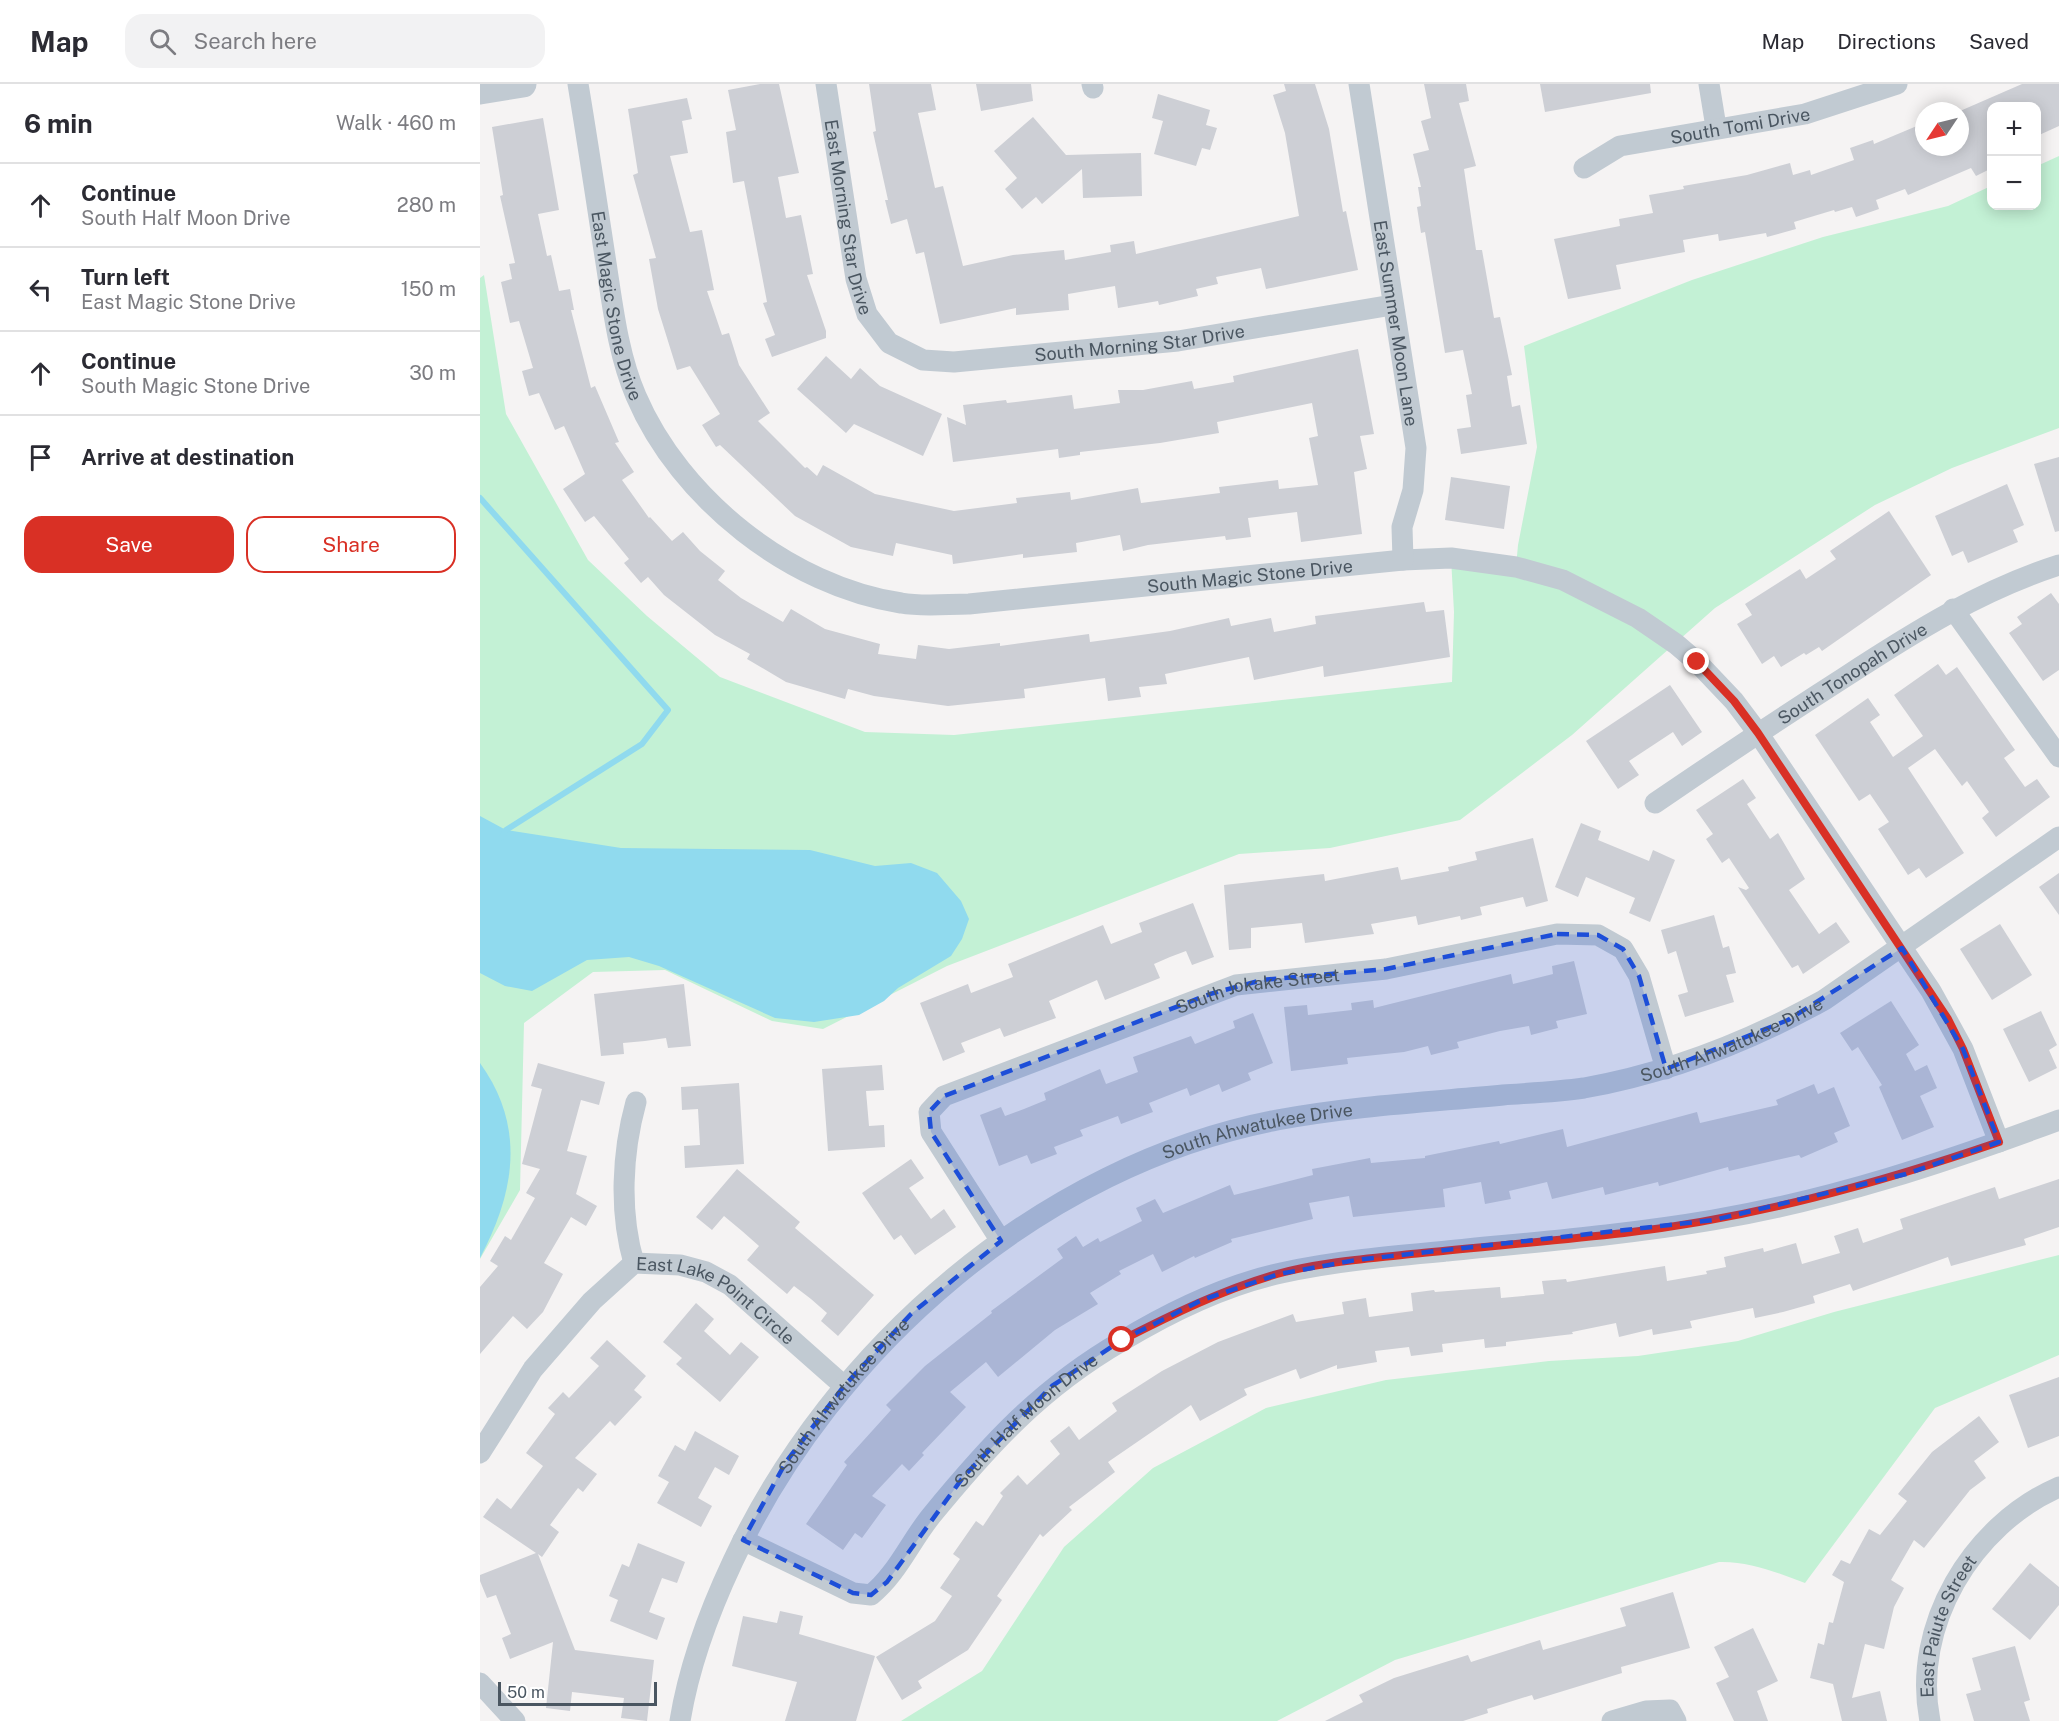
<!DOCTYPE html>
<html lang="en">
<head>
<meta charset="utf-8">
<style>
	:root { --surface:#fff; --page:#f2f2f3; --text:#2b2b33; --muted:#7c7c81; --line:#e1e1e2; --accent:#d93025 }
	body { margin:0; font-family:"Public Sans",sans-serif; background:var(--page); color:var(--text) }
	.controls { position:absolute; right:18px; top:18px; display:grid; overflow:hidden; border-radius:12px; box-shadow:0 3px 15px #0003 }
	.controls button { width:54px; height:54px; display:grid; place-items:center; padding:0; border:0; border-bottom:2px solid var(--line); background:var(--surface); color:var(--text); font:30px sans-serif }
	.compass { position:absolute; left:1435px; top:18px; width:54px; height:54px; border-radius:50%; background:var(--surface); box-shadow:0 3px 15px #0003; rotate:235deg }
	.scale { position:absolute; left:18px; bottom:15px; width:159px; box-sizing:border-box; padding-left:6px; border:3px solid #4a5661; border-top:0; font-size:16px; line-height:21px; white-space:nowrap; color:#4a5661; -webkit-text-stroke:4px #fff; paint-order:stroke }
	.stop { position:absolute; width:18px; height:18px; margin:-14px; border:4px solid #d93025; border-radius:50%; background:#fff }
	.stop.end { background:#d93025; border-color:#fff; box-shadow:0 2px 6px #0008 }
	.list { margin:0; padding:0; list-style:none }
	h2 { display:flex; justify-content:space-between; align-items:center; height:78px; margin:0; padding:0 24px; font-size:26px }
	h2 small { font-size:20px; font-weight:400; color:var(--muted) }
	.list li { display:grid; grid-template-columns:39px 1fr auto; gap:18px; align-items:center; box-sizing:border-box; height:84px; padding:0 24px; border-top:2px solid var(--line) }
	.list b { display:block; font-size:22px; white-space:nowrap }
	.list p { margin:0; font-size:20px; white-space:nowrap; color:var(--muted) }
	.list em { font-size:20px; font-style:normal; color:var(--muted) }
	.actions { display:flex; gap:12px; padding:18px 24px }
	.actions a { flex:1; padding:14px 0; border:2px solid var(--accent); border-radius:18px; text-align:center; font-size:21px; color:var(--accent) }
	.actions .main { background:var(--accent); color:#fff }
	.icon { flex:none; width:33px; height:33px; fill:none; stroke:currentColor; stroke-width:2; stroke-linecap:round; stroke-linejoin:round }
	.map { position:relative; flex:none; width:1579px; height:1637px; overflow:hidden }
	header { display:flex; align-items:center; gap:36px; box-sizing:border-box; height:84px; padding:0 30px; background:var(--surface); border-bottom:2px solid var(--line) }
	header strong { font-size:28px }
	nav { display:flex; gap:33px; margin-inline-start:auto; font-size:21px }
	.search { width:420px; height:54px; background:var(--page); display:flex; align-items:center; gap:15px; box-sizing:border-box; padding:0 21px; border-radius:18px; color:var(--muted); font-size:22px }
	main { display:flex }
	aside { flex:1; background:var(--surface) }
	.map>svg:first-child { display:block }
	.green { fill:#c3f1d5 }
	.water { fill:#90daee }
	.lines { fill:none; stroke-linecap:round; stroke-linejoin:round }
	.stream { stroke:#90daee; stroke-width:6 }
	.building { fill:#cdcfd5 }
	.minor { stroke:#c1cad2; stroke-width:21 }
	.tertiary { stroke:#c1cad2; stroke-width:27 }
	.route { stroke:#d93025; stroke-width:8 }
	.marked { fill:#1d4ed8; fill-opacity:0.2; stroke:#1d4ed8; stroke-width:4.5; stroke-dasharray:12 8; stroke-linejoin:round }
	.labels { text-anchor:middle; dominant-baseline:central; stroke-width:4.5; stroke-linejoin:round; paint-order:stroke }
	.street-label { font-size:18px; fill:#4a5661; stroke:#fff }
</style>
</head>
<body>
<header>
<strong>Map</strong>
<div class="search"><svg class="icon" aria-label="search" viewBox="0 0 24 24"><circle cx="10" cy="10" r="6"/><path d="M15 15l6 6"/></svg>Search here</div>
<nav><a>Map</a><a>Directions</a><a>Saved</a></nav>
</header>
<main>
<aside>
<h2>6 min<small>Walk · 460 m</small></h2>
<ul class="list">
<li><svg class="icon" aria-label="ahead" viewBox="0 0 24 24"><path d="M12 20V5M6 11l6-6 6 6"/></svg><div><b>Continue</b><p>South Half Moon Drive</p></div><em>280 m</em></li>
<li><svg class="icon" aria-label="left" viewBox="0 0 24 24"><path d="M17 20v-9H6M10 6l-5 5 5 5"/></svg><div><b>Turn left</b><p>East Magic Stone Drive</p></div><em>150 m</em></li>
<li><svg class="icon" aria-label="ahead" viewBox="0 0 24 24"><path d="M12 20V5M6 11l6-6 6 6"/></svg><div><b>Continue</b><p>South Magic Stone Drive</p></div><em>30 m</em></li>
<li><svg class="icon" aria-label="arrive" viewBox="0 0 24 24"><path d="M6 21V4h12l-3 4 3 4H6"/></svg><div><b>Arrive at destination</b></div></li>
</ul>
<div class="actions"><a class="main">Save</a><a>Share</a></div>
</aside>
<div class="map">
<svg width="1579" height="1637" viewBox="0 0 1579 1637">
	<rect width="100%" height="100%" fill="#f5f3f3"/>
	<g class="green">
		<polygon points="1579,72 1579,344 1472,384 1395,421 1235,524 1092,651 980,736 850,764 759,770 467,882 343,945 292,937 185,886 113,888 44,939 40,1106 0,1175 0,194 4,191 26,330 108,476 167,532 240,593 385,648 474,651 972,598 974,528 971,474 1036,483 1038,461 1057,363 1044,262 1212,196 1343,153 1468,122 1511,102 1512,122 1556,122 1557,82"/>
		<path d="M1579 1171V1271L1455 1324 1325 1499C1298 1489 1269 1477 1239 1478L915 1576 797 1637H421L502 1587 584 1463 673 1384 786 1324 906 1296 1069 1277 1158 1272 1258 1257 1354 1228Z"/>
	</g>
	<g class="water">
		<polygon points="0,732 26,746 141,764 330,766 395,782 431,779 457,789 481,817 489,835 482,855 471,872 418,904 404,917 379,931 334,938 295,934 179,882 149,873 107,876 52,907 25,902 0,889"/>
		<path d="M0 979C46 1043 35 1108 0 1174Z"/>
	</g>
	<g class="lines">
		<polyline class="stream" points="0,414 188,626 162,660 26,746 22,753"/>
	</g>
	<g class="building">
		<polygon points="280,0 299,0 319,89 298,93 306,134 321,131 333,190 327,191 346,247 346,254 292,273 285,255 295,251 283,219 287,218 264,97 253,99 246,48 256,46 248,6"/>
		<polygon points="389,0 451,0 456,26 438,29 455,104 463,102 483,182 533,171 584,166 585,176 631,168 630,161 654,157 656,170 819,132 805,49 793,11 806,7 804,0 835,0 849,45 863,128 866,127 878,186 786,205 781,184 736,193 738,200 716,205 718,212 679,221 678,217 638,224 635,202 588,210 589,226 536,231 536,224 460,240 444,168 436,170 427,135 411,140 405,116 408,116 393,48 396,47"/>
		<polygon points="496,0 551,0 553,17 501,27"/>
		<polygon points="944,0 986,0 989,17 979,19 996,82 984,85 996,166 1002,166 1014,234 1020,233 1032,291 1027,292 1032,323 1040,321 1047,360 981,370 977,345 991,343 986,311 992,310 983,266 965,269 945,148 941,149 937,123 941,122 938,103 941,103 933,70 949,66 941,37 951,34"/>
		<polygon points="1060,0 1170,0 1171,9 1065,28"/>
		<polygon points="1542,0 1579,0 1579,42 1557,52 1557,22 1512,22 1512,84 1496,92 1491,84 1428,111 1425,105 1396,116 1399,125 1376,133 1372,123 1355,128 1354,126 1314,138 1316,145 1287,153 1286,149 1239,157 1238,150 1203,156 1205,168 1136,181 1141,205 1088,215 1074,155 1140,142 1139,135 1173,129 1169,111 1204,105 1203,102 1267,91 1310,79 1313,91 1330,86 1331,91 1374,76 1370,64 1393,56 1394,60 1444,39 1444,63 1480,63 1480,27"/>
		<polygon points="678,10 730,26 726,41 737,44 730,66 722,64 716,82 674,70 683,37 672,34"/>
		<polygon points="207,14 212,35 202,37 208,69 190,72 210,148 222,146 234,206 227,207 242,251 249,249 259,281 290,329 278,337 325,384 327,383 337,392 343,381 395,410 474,427 537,419 536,414 590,408 591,416 658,404 661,419 740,409 739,403 798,396 799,405 838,401 829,354 838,352 832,319 737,338 739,349 680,359 600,368 600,371 579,374 578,365 473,378 467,333 486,341 483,321 526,316 527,319 592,311 594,325 640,319 638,306 663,306 712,297 714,305 754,298 753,292 878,265 894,350 880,352 887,385 874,388 882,450 821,458 817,428 768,434 771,453 746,456 745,452 668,461 643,467 640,451 596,459 597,468 543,474 543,470 473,480 472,471 416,459 413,472 371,463 315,432 240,361 236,363 222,341 240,330 210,282 197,286 178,225 169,175 176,174 153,91 158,89 148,25"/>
		<polygon points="553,33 586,71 661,69 662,112 603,114 602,85 562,120 556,113 542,125 525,105 537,94 514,67"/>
		<polygon points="63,34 79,126 58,130 67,172 71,171 79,207 90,205 94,226 91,226 111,304 115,302 139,358 135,359 154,388 142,396 169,434 170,433 192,457 203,448 220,467 245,487 238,496 261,514 303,538 311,525 345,545 400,560 398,570 436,575 438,561 469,565 520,559 520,562 609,550 610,558 690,547 749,534 751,542 791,534 794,548 836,540 835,532 944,518 946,528 964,526 970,573 844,593 843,582 774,596 769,573 685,590 687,600 659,603 661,613 628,617 625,594 544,605 545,614 468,622 394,612 368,605 365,615 306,598 267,575 270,570 235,551 184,511 168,493 161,499 144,479 149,475 114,432 105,438 83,405 105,390 84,342 75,346 59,309 49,312 42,287 53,284 39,237 30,239 21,198 32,195 29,180 35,179 20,112 23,111 12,43"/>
		<polygon points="346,272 371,295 380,284 400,302 462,330 443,372 374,340 366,349 317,305"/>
		<polygon points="1579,373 1579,447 1575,448 1554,380"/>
		<polygon points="971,393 1030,402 1024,445 965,436"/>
		<polygon points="1527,400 1544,441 1533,446 1538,458 1488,479 1483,467 1472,472 1455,432"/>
		<polygon points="1409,427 1451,491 1342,567 1339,563 1326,571 1324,569 1301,583 1294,572 1282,580 1257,540 1272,531 1265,520 1320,485 1326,495 1356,475 1350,467"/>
		<polygon points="1571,509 1579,520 1579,586 1563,597 1529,549 1542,540 1537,533"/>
		<polygon points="1458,580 1466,591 1477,583 1535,666 1524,674 1545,703 1557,695 1570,713 1516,753 1502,734 1509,728 1487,697 1482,702 1455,665 1428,684 1484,769 1446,794 1439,784 1428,791 1398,745 1409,738 1390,710 1379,717 1335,651 1388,614 1400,631 1390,638 1413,673 1443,652 1414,611"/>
		<polygon points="1190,601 1222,648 1202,662 1193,648 1149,677 1159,691 1138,705 1106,657"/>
		<polygon points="1263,695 1276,714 1267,720 1290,755 1298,749 1325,795 1309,806 1339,850 1356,838 1370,858 1323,890 1318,881 1312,884 1258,803 1266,806 1269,804 1249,774 1242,779 1226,755 1233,750 1216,726"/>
		<polygon points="1101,739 1121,747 1118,756 1169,777 1173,766 1195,776 1170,838 1149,829 1155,814 1106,793 1098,813 1075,803"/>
		<polygon points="1053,754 1068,817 1046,823 1043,813 1000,823 1002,831 981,836 980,832 938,841 936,832 891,840 894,850 825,859 822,839 771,844 771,864 749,866 744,801 844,790 845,797 918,783 921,796 969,787 968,783 997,776 995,768"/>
		<polygon points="1579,789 1579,831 1559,803"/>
		<polygon points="713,819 734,873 712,881 706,867 690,873 674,880 680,894 625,916 617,896 569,917 576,934 524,953 520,944 481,959 485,968 463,977 440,919 488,900 491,909 533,893 528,880 623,841 631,860 662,848 659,839"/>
		<polygon points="1234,831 1243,864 1249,862 1256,889 1246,891 1254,918 1205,933 1198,911 1208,908 1196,867 1188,870 1181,846"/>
		<polygon points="1520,840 1552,891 1512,916 1480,865"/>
		<polygon points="1094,877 1107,930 1076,937 1078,944 1051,951 1049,942 1020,947 977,958 979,964 951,971 948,962 924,968 867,974 868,980 811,987 804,923 827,921 828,931 872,926 871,919 893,916 894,924 1031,890 1033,900 1073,890 1072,882"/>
		<polygon points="204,900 211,962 188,964 186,954 165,957 143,959 144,970 121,972 114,910"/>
		<polygon points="1411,917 1439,961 1426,970 1435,987 1447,981 1457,1004 1440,1012 1454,1043 1422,1056 1399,1003 1402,1001 1378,963 1372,967 1360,949"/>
		<polygon points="1561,927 1577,961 1569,966 1577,984 1549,998 1523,945"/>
		<polygon points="773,929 793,979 768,989 771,996 742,1008 739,1000 710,1012 707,1004 669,1019 673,1028 641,1040 638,1032 600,1046 603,1052 574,1063 577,1070 551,1080 547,1071 519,1082 500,1031 521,1023 525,1032 544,1025 566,1016 564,1009 620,985 626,1000 658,988 653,973 711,952 715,960 755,944 753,937"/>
		<polygon points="58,979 125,998 119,1021 101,1016 87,1067 107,1072 96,1110 117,1122 106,1142 91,1133 64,1179 83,1190 63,1228 47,1245 33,1232 0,1270 0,1203 18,1182 10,1177 25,1152 31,1156 55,1114 46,1109 60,1085 42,1080 62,1005 51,1002"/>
		<polygon points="402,981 404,1006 386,1007 389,1042 404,1041 405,1063 348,1067 342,985"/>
		<polygon points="259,999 264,1080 205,1084 204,1062 220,1061 218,1025 202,1026 201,1003"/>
		<polygon points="1334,1000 1338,1010 1354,1003 1370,1042 1354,1049 1358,1058 1321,1074 1319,1071 1249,1087 1248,1083 1179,1102 1178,1098 1125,1111 1123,1103 1072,1115 1067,1098 1029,1107 1031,1115 1005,1120 1001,1098 963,1105 965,1123 873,1133 869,1112 829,1119 833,1135 751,1155 752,1158 715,1174 714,1172 682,1188 673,1170 639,1187 641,1190 610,1209 618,1220 575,1246 518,1293 506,1278 470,1308 486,1323 442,1369 444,1371 429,1387 422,1380 392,1412 406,1421 382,1454 375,1449 363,1466 326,1440 367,1381 364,1378 411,1326 406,1321 445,1282 512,1229 511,1227 583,1174 577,1165 596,1152 603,1163 618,1154 620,1158 662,1137 656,1124 675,1115 683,1129 750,1101 754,1111 833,1091 832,1085 890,1074 891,1079 945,1074 945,1072 1019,1057 1020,1060 1083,1045 1087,1063 1217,1028 1220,1039 1298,1021 1296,1016"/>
		<polygon points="431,1075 444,1094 429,1104 451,1135 464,1125 476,1143 435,1171 421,1151 414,1156 382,1109"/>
		<polygon points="257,1085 320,1138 315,1144 394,1211 358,1252 341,1237 347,1229 331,1215 314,1202 307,1210 267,1176 279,1162 262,1147 244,1132 232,1146 216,1133"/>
		<polygon points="1579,1095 1579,1143 1544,1155 1546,1161 1471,1182 1468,1173 1373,1207 1370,1200 1333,1212 1335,1219 1303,1228 1275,1234 1273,1224 1210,1237 1212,1244 1173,1251 1172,1245 1139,1253 1136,1239 1092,1248 1093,1250 1026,1258 1026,1262 1005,1264 1004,1255 962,1260 963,1268 931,1272 929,1263 895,1267 897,1278 857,1285 857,1281 820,1295 816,1285 764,1305 767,1311 720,1337 711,1321 628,1378 635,1388 589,1423 592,1426 563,1453 560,1450 517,1512 522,1516 488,1566 438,1597 442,1604 422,1616 396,1573 455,1537 472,1512 460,1504 480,1475 473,1470 496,1437 503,1442 523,1412 520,1409 538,1391 547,1401 580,1370 570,1357 589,1342 599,1356 637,1327 632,1319 682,1287 738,1258 813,1230 816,1238 864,1230 862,1218 886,1214 889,1233 933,1227 931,1209 954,1206 955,1208 1020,1203 1021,1214 1064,1210 1062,1197 1086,1195 1087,1198 1185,1182 1187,1197 1227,1190 1226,1187 1246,1183 1244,1173 1283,1164 1284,1168 1316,1159 1322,1180 1360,1169 1354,1152 1378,1144 1383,1159 1423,1145 1420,1135 1515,1103 1519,1115"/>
		<polygon points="216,1219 234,1235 224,1247 250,1271 261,1258 279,1273 240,1318 196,1280 202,1274 183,1258"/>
		<polygon points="127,1256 166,1292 154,1306 162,1313 135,1342 130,1337 95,1374 117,1390 103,1408 98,1404 81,1426 70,1441 79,1448 62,1473 58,1470 95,1566 174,1576 167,1637 141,1634 144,1614 92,1608 90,1627 66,1624 73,1558 30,1575 22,1554 31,1550 16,1511 7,1514 0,1497 0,1491 56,1469 3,1433 17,1414 31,1425 63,1382 46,1369 75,1330 68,1324 83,1308 89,1314 119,1282 110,1274"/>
		<polygon points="1579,1293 1579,1352 1548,1364 1529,1311"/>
		<polygon points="1499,1332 1519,1358 1494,1377 1506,1394 1490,1406 1444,1464 1434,1456 1411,1496 1424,1504 1414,1523 1404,1565 1385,1560 1372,1614 1400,1607 1407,1637 1362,1637 1353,1600 1330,1594 1338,1559 1344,1561 1349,1538 1353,1539 1364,1498 1352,1491 1361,1476 1370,1480 1389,1445 1400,1451 1427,1417 1418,1410 1452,1368"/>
		<polygon points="215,1347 259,1372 249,1391 235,1383 218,1414 232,1422 221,1443 177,1419 189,1398 178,1392 195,1361 205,1367"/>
		<polygon points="158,1459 205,1478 197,1499 182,1494 169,1528 185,1534 177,1556 130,1537 138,1516 129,1512 142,1480 149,1483"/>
		<polygon points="1550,1479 1579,1503 1579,1521 1550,1556 1512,1525"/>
		<polygon points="1193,1508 1210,1564 1141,1583 1142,1589 1054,1616 1052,1611 1007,1625 1008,1629 983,1637 845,1637 883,1618 879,1611 914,1594 988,1571 991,1578 1060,1556 1063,1566 1146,1542 1140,1524"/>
		<polygon points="300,1527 323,1532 319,1550 395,1572 376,1637 305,1637 317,1598 252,1582 263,1532 297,1539"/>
		<polygon points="1273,1544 1298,1597 1277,1607 1288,1637 1254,1637 1236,1599 1249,1593 1234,1563"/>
		<polygon points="1535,1562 1550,1616 1544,1618 1550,1637 1494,1637 1486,1610 1501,1606 1492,1574"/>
	</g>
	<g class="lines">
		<g class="minor">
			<path id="s1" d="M98 0C108 60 117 120 126 179 133 224 138 270 156 312 200 415 310 502 421 519 443 523 467 520 489 520L923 476 971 474 1036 483 1083 496 1158 534 1196 560 1217 578 1254 617 1278 649 1451 907 1483 965 1519 1058"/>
			<path id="s2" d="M346 0 376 195 387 230 409 259 443 276 474 278 698 257 912 221"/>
			<polyline points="612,0 613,4"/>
			<path id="s3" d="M879 0 936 364 933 406 922 443 923 476"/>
			<polyline points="1229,0 1236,43"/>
			<path id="s4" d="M1104 84 1140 62 1325 30 1417 0"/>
			<polyline points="1473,525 1579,673"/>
			<path id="s5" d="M1175 719C1238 676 1301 634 1365 593 1434 548 1501 506 1579 481"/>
			<path id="s6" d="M521 1157 451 1048 449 1028 464 1012 756 901 906 885 1077 850 1118 851 1143 865 1159 892 1186 985"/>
			<path d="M154 1179C139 1128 142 1069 156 1018"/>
			<path id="s7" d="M0 1369 53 1285 112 1217 154 1179 200 1181 226 1188 250 1201 364 1302"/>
			<path id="s8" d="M263 1456 373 1509 391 1511C417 1490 430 1458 451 1432 510 1360 561 1304 642 1257 690 1228 746 1201 801 1189 856 1177 912 1172 967 1167 1056 1158 1145 1151 1233 1136 1352 1116 1466 1078 1579 1036"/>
			<polyline points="0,1599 35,1637"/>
			<path id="s9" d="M200 1637C209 1581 229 1528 253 1477 353 1263 562 1081 797 1036 872 1022 948 1018 1023 1011 1050 1009 1077 1008 1104 1004 1189 989 1268 958 1344 916L1579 753"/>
			<polyline points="1132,1637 1166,1627 1190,1626 1196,1637"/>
			<path id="s10" d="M1450 1637C1431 1542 1492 1441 1579 1403"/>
		</g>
		<polyline class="tertiary" points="0,7 43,0"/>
	</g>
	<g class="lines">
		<path class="route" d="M642 1256C693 1230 742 1206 797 1190 840 1178 887 1175 931 1170 1002 1163 1073 1157 1144 1149 1273 1134 1396 1100 1519 1058L1483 965 1468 935 1278 649 1254 617 1217 578"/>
	</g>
	<path class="marked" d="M1077 850 1118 851 1143 865 1159 892 1186 985 1308 936 1422 864 1483 965 1519 1058 1426 1090 1234 1136 876 1176 799 1190 722 1216 642 1256 572 1302 484 1392 407 1498 391 1511 373 1509 263 1456 306 1378 364 1302 431 1230 521 1157 451 1048 449 1028 464 1012 730 910 782 896 906 885Z"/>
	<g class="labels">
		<g class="street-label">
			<text stroke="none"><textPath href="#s4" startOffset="164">South Tomi Drive</textPath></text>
			<text stroke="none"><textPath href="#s2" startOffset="135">East Morning Star Drive</textPath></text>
			<text stroke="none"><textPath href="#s1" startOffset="225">East Magic Stone Drive</textPath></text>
			<text stroke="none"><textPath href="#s3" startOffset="242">East Summer Moon Lane</textPath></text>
			<text stroke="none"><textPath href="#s2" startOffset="526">South Morning Star Drive</textPath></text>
			<text stroke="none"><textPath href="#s1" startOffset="1018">South Magic Stone Drive</textPath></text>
			<text stroke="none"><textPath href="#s5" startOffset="236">South Tonopah Drive</textPath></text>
			<text stroke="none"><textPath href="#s6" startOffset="504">South Jokake Street</textPath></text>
			<text stroke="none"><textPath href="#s9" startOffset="1359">South Ahwatukee Drive</textPath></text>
			<text stroke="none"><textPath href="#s9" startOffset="873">South Ahwatukee Drive</textPath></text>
			<text stroke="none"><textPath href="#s7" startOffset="339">East Lake Point Circle</textPath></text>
			<text stroke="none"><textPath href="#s9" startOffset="369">South Ahwatukee Drive</textPath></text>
			<text stroke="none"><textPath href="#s8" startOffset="375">South Half Moon Drive</textPath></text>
			<text stroke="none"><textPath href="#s10" startOffset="99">East Paiute Street</textPath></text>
		</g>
	</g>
</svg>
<div class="controls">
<button>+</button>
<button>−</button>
</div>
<svg class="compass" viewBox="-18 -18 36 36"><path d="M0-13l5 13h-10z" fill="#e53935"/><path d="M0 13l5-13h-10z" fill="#7c7c81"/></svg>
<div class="scale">50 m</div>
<div class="stop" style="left:642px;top:1256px"></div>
<div class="stop end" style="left:1217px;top:578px"></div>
</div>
</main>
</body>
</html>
